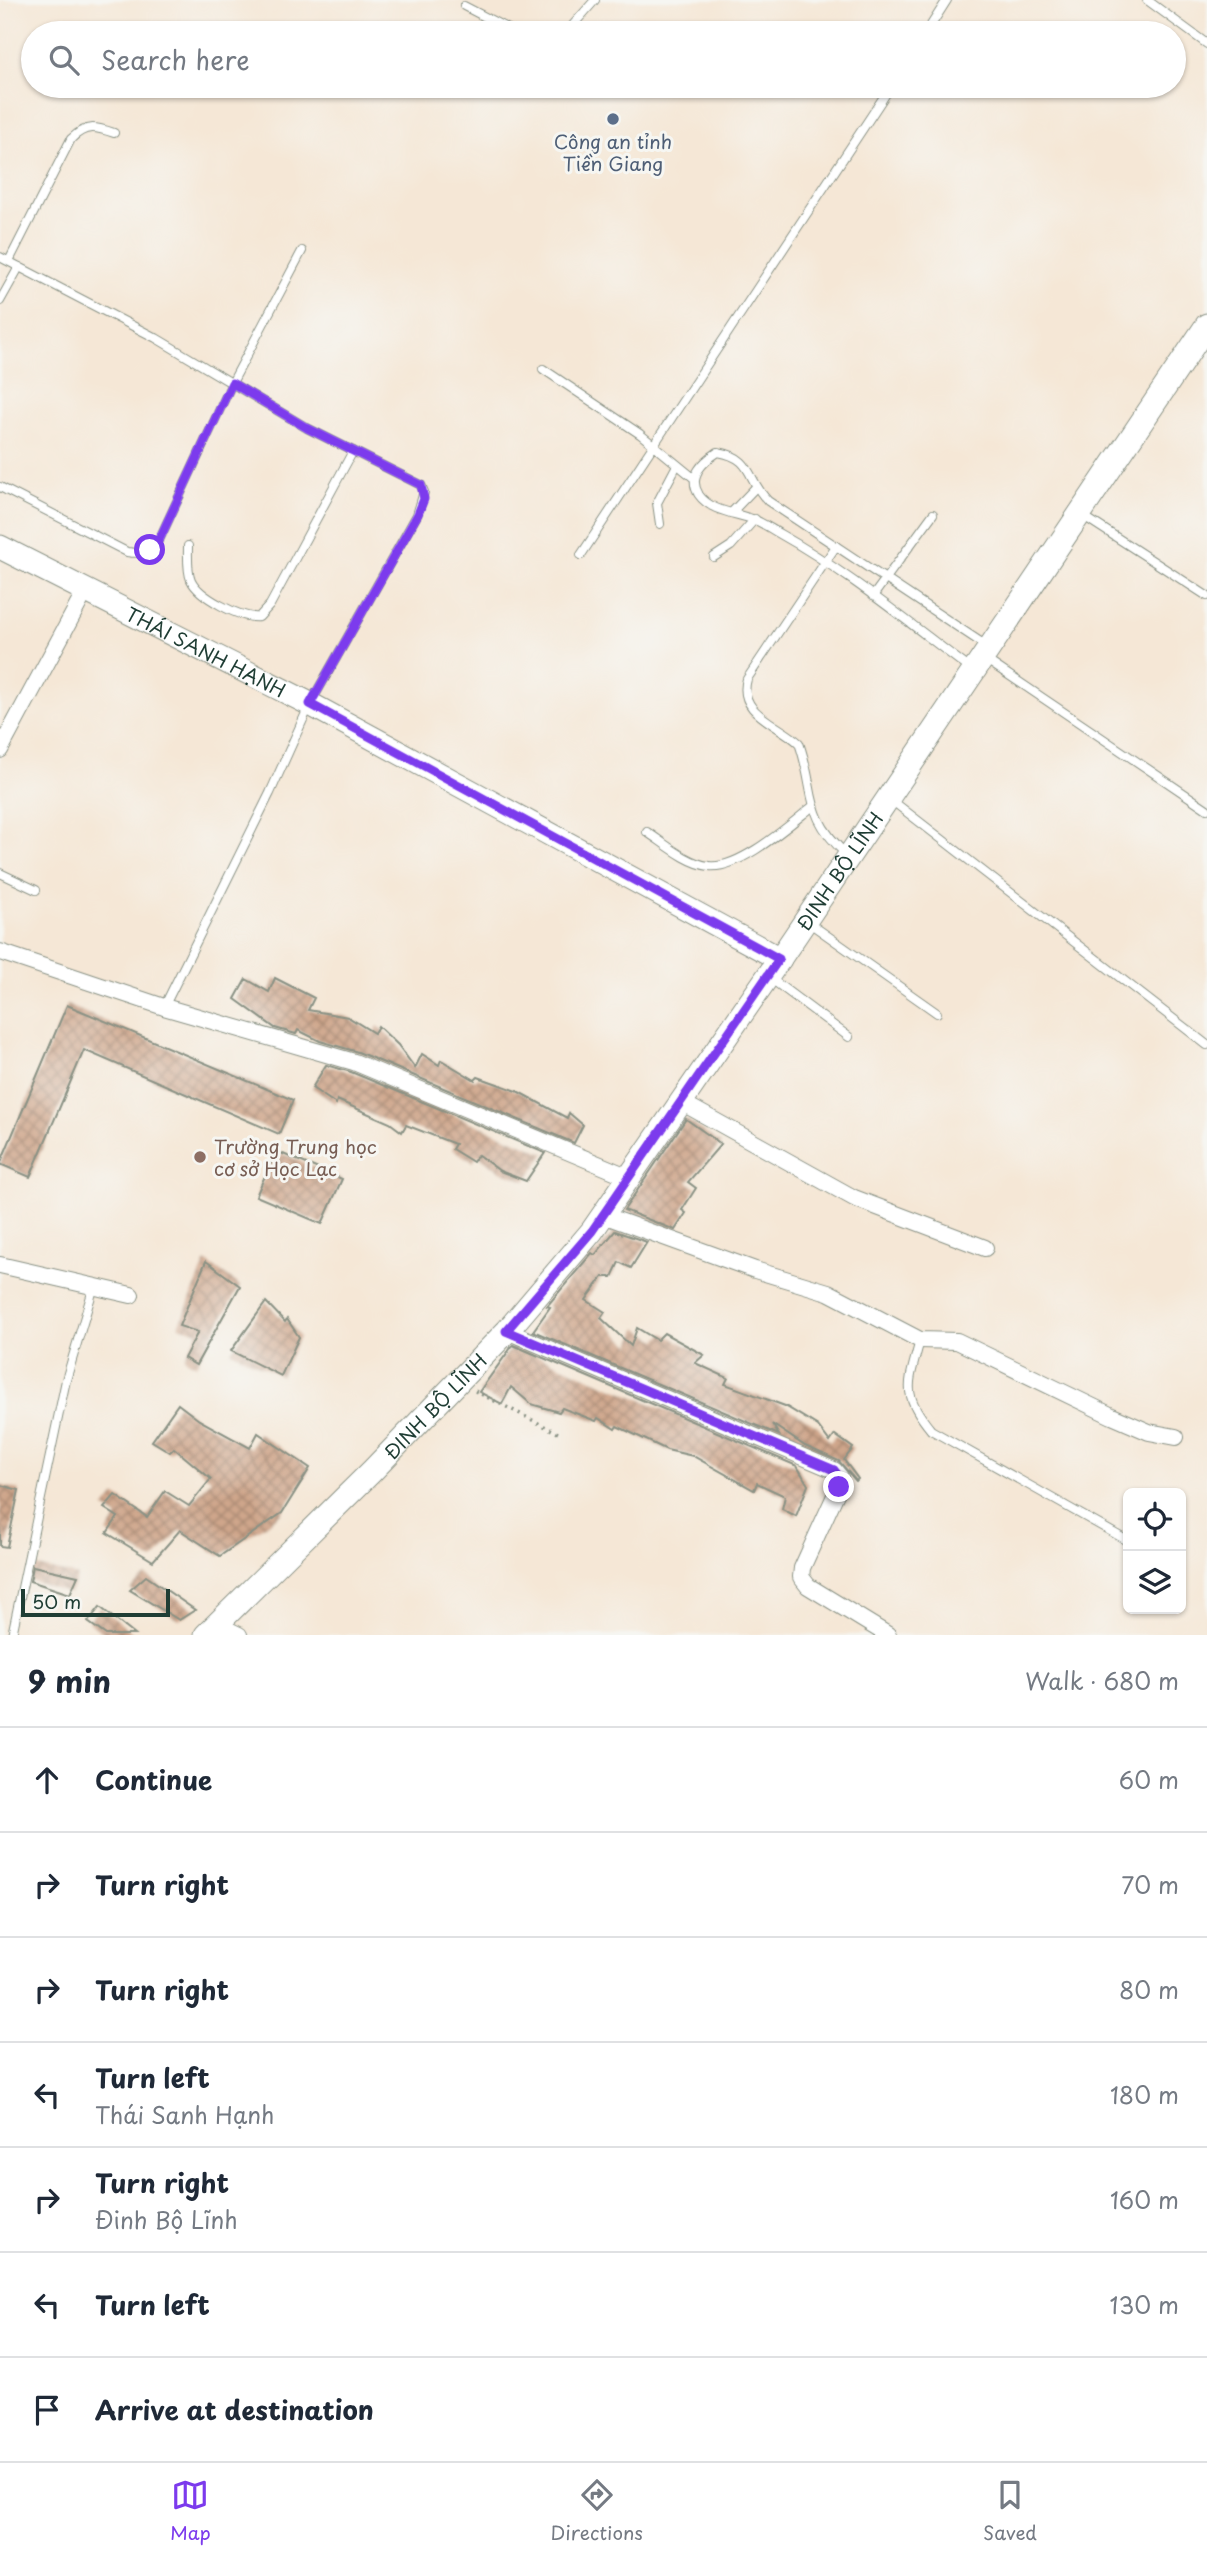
<!DOCTYPE html>
<html lang="en">
<head>
<meta charset="utf-8">
<style>
	:root { --surface:#fff; --page:#f6f6f7; --text:#1f2937; --muted:#747a83; --line:#e0e1e3; --accent:#7c3aed }
	body { margin:0; font-family:"Playpen Sans",sans-serif; background:var(--page); color:var(--text) }
	.controls { position:absolute; right:21px; bottom:21px; display:grid; overflow:hidden; border-radius:10px; box-shadow:0 2px 5px #0004 }
	.controls button { width:63px; height:63px; display:grid; place-items:center; padding:0; border:0; border-bottom:2px solid var(--line); background:var(--surface); color:var(--text); font:35px sans-serif }
	.scale { position:absolute; left:21px; bottom:18px; width:149px; box-sizing:border-box; padding-left:7px; border:4px solid #1f3d34; border-top:0; font-size:19px; line-height:24px; white-space:nowrap; color:#1f3d34; -webkit-text-stroke:5px #f6f6f2; paint-order:stroke }
	.stop { position:absolute; width:21px; height:21px; margin:-16px; border:5px solid #7c3aed; border-radius:50%; background:#fff }
	.stop.end { background:#7c3aed; border-color:#fff; box-shadow:0 2px 7px #0008 }
	.list { margin:0; padding:0; list-style:none }
	h2 { display:flex; justify-content:space-between; align-items:center; height:91px; margin:0; padding:0 28px; font-size:30px }
	h2 small { font-size:23px; font-weight:400; color:var(--muted) }
	.list li { display:grid; grid-template-columns:46px 1fr auto; gap:21px; align-items:center; box-sizing:border-box; height:105px; padding:0 28px; border-top:2px solid var(--line) }
	.list b { display:block; font-size:26px; white-space:nowrap }
	.list p { margin:0; font-size:23px; white-space:nowrap; color:var(--muted) }
	.list em { font-size:23px; font-style:normal; color:var(--muted) }
	.icon { flex:none; width:38px; height:38px; fill:none; stroke:currentColor; stroke-width:2; stroke-linecap:round; stroke-linejoin:round }
	.map { position:relative; flex:none; width:1207px; height:1635px; overflow:hidden }
	.search { position:absolute; background:var(--surface); box-shadow:0 2px 5px #0004; left:21px; right:21px; top:21px; height:77px; display:flex; align-items:center; gap:18px; box-sizing:border-box; padding:0 24px; border-radius:38px; color:var(--muted); font-size:26px }
	.sheet { height:826px; background:var(--surface) }
	nav { display:flex; justify-content:space-around; align-items:center; box-sizing:border-box; height:98px; border-top:2px solid var(--line); background:var(--surface); font-size:19px; color:var(--muted) }
	nav a { display:grid; justify-items:center; gap:4px }
	nav .on { color:var(--accent) }
	.map>svg:first-child { display:block }
	.building { fill:url(#building-cross-hatch) }
	.lines { fill:none; stroke-linecap:round; stroke-linejoin:round }
	.lane-casing { stroke:#8a9285; stroke-width:10 }
	.street-casing { stroke:#8a9285; stroke-width:18 }
	.secondary-casing { stroke:#8a9285; stroke-width:25 }
	.path { stroke:#8a9285; stroke-width:3.5; stroke-dasharray:2 5; stroke-linecap:butt }
	.lane { stroke:#fff; stroke-width:8 }
	.street { stroke:#fff; stroke-width:16 }
	.secondary { stroke:#fff; stroke-width:23 }
	.route { stroke:#7c3aed; stroke-width:9 }
	.service-dot { fill:#5c6f8a; stroke:#f6f6f2; stroke-width:2.5 }
	.education-dot { fill:#8d6e63; stroke:#f6f6f2; stroke-width:2.5 }
	.labels { text-anchor:middle; dominant-baseline:central; stroke-width:6; stroke-linejoin:round; paint-order:stroke }
	.service-label { font-size:19px; fill:#4e5e75; stroke:#f6f6f2 }
	.street-label { font-size:19px; fill:#1f3d34; stroke:#f6f6f2 }
	.education-label { font-size:19px; fill:#785e54; stroke:#f6f6f2; text-anchor:start }
</style>
</head>
<body>
<div class="map">
<svg width="1207" height="1635" viewBox="0 0 1207 1635">
	<defs>
		<pattern id="building-cross-hatch" width="8" height="8" patternUnits="userSpaceOnUse" patternTransform="scale(1.75)"><rect width="8" height="8" fill="#cfa68b"/><path d="M0 0l8 8M0 8l8-8" fill="none" stroke="#a78872"/></pattern>
	</defs>
	<rect width="100%" height="100%" fill="#f6f6f2"/>
	<filter id="ink" filterUnits="userSpaceOnUse"><feTurbulence type="fractalNoise" baseFrequency=".0143" numOctaves="2"/><feDisplacementMap in="SourceGraphic" scale="14" xChannelSelector="R" yChannelSelector="G"/><feConvolveMatrix kernelMatrix="1 2 1 2 8 2 1 2 1" color-interpolation-filters="sRGB"/></filter>
	<filter id="wash" filterUnits="userSpaceOnUse"><feTurbulence type="fractalNoise" baseFrequency=".00686" numOctaves="4" result="noise"/><feDisplacementMap in="SourceGraphic" scale="28" xChannelSelector="R" yChannelSelector="G"/><feGaussianBlur stdDeviation="1.57" result="paint"/><feColorMatrix in="noise" values="0 0 0 0 0 0 0 0 0 0 0 0 0 0 0 0 0 1.4 0 .05"/><feComposite in="paint" operator="in"/></filter>
	<g filter="url(#wash)">
		<rect width="100%" height="100%" fill="#f5e7d6"/>
		<g id="blocks">
			<g class="building">
				<polygon points="275,978 314,998 308,1010 348,1017 374,1033 378,1026 398,1045 415,1068 422,1054 439,1065 441,1060 475,1080 478,1077 517,1091 567,1118 569,1113 583,1125 574,1143 358,1052 320,1041 298,1030 296,1034 275,1028 235,999 246,979 269,992"/>
				<polygon points="67,1005 293,1100 279,1134 84,1050 30,1177 0,1164"/>
				<polygon points="326,1065 351,1072 545,1153 526,1181 500,1171 478,1155 473,1162 452,1149 455,1144 406,1125 402,1132 390,1123 337,1100 336,1104 312,1088"/>
				<polygon points="686,1119 721,1144 688,1182 696,1188 682,1210 686,1213 675,1230 624,1210"/>
				<polygon points="276,1151 342,1179 322,1224 256,1196"/>
				<polygon points="615,1231 647,1242 631,1268 619,1262 612,1277 603,1277 586,1300 605,1312 601,1318 631,1346 637,1328 657,1340 664,1333 704,1355 695,1363 728,1378 725,1384 785,1406 818,1426 830,1442 835,1435 853,1448 844,1460 858,1479 856,1481 839,1461 805,1446 772,1424 779,1435 533,1331 550,1307 547,1306 592,1253 595,1255"/>
				<polygon points="206,1261 240,1286 196,1365 184,1358 198,1332 179,1326"/>
				<polygon points="266,1302 285,1322 287,1319 299,1337 281,1376 231,1351"/>
				<polygon points="513,1345 797,1466 808,1485 796,1516 782,1509 785,1496 757,1483 754,1490 693,1456 667,1450 617,1426 615,1429 598,1418 596,1421 562,1408 559,1412 531,1404 511,1387 502,1404 479,1392"/>
				<polygon points="178,1404 199,1420 250,1448 258,1433 310,1468 282,1513 220,1556 180,1530 153,1561 107,1533 118,1517 104,1508 115,1495 147,1517 165,1491 189,1506 211,1479 174,1448 170,1452 152,1441"/>
				<polygon points="0,1485 19,1490 7,1547 0,1546"/>
				<polygon points="33,1566 78,1576 70,1594 30,1581"/>
				<polygon points="146,1576 195,1610 179,1620 130,1590"/>
				<polygon points="100,1607 135,1635 106,1635 88,1622"/>
			</g>
		</g>
	</g>
	<g filter="url(#ink)">
		<use href="#blocks" fill-opacity="0" stroke="#8a9285" stroke-width="2"/>
		<g class="lines">
			<g class="lane-casing">
				<g id="lane">
					<polyline points="1147,0 1207,44"/>
					<polyline points="464,6 516,33"/>
					<polyline points="566,33 595,0"/>
					<polyline points="926,33 947,0"/>
					<polyline points="0,257 156,338 307,428 421,485 424,492 417,515 310,704 270,793 164,1007"/>
					<path d="M9 261 71 139C86 124 96 127 114 133"/>
					<polyline points="0,301 19,267"/>
					<polyline points="543,369 640,434 695,479"/>
					<path d="M0 487 127 552C144 555 150 551 160 538L232 383 302 251"/>
					<polyline points="731,513 755,488"/>
					<polyline points="1082,515 1207,596"/>
					<polyline points="660,524 657,503 677,465"/>
					<path d="M188 546C188 556 187 571 191 580 199 597 241 619 259 617L270 605 353 451"/>
					<path d="M836 546 747 679C737 713 777 723 799 743 817 794 802 814 848 856"/>
					<polyline points="581,555 891,86"/>
					<polyline points="714,557 731,546 755,519"/>
					<polyline points="873,596 933,514"/>
					<polyline points="985,659 1207,809"/>
					<path d="M973 671C910 624 848 572 780 534 771 529 762 522 752 519 735 513 710 511 699 495 687 476 703 462 718 452 754 458 746 479 768 501L988 647"/>
					<polyline points="890,799 1207,1045"/>
					<path d="M647 832C664 843 688 864 709 866 739 870 789 825 812 807"/>
					<polyline points="0,873 36,890"/>
					<polyline points="808,922 937,1013"/>
					<polyline points="770,978 849,1037"/>
					<path d="M920 1340C909 1384 900 1392 931 1430L1128 1541"/>
					<polyline points="12,1635 66,1380 94,1286"/>
				</g>
			</g>
			<g class="street-casing">
				<g id="street">
					<polyline points="0,750 86,590"/>
					<polyline points="0,952 164,1007 354,1062 629,1177"/>
					<polyline points="681,1102 854,1198 985,1248"/>
					<polyline points="603,1215 755,1270 828,1292 920,1340 957,1341 1112,1416 1149,1432 1176,1437"/>
					<polyline points="0,1265 131,1295"/>
					<polyline points="507,1331 834,1470 840,1477 839,1487 802,1568 801,1577 808,1586 888,1635"/>
					<polyline points="216,1624 239,1635"/>
				</g>
			</g>
			<g class="secondary-casing">
				<g id="secondary">
					<path id="s1" d="M0 547 310 704 780 959"/>
					<path id="s2" d="M206 1635 372 1471 507 1331 592 1231 777 963 1207 325"/>
				</g>
			</g>
			<polyline class="path" points="475,1391 558,1433"/>
			<use href="#lane" class="lane"/>
			<use href="#street" class="street"/>
			<use href="#secondary" class="secondary"/>
		</g>
	</g>
	<g class="lines" filter="url(#ink)">
		<polyline class="route" points="150,550 160,538 232,383 307,428 421,485 424,499 418,514 310,704 779,959 592,1231 506,1331 834,1470 840,1478 839,1487"/>
	</g>
	<circle class="service-dot" cx="613" cy="119" r="7"/>
	<circle class="education-dot" cx="200" cy="1157" r="7"/>
	<g class="labels">
		<g class="service-label">
			<text x="613" y="141">Công an tỉnh<tspan x="613" dy="22">Tiền Giang</tspan></text>
		</g>
		<g class="street-label">
			<text stroke="none"><textPath href="#s1" startOffset="231">THÁI SANH HẠNH</textPath></text>
			<text stroke="none"><textPath href="#s2" startOffset="996">ĐINH BỘ LĨNH</textPath></text>
			<text stroke="none"><textPath href="#s2" startOffset="324">ĐINH BỘ LĨNH</textPath></text>
		</g>
		<g class="education-label">
			<text x="214" y="1146">Trường Trung học<tspan x="214" dy="22">cơ sở Học Lạc</tspan></text>
		</g>
	</g>
</svg>
<div class="controls">
<button><svg class="icon" aria-label="locate" viewBox="0 0 24 24"><circle cx="12" cy="12" r="6"/><path d="M12 2v4M12 18v4M2 12h4M18 12h4"/></svg></button>
<button><svg class="icon" aria-label="layers" viewBox="0 0 24 24"><path d="M12 4l9 5-9 5-9-5zM3 14l9 5 9-5"/></svg></button>
</div>
<div class="scale">50 m</div>
<div class="stop" style="left:150px;top:550px"></div>
<div class="stop end" style="left:839px;top:1487px"></div>
<div class="search"><svg class="icon" aria-label="search" viewBox="0 0 24 24"><circle cx="10" cy="10" r="6"/><path d="M15 15l6 6"/></svg>Search here</div>
</div>
<section class="sheet">
<h2>9 min<small>Walk · 680 m</small></h2>
<ul class="list">
<li><svg class="icon" aria-label="ahead" viewBox="0 0 24 24"><path d="M12 20V5M6 11l6-6 6 6"/></svg><div><b>Continue</b></div><em>60 m</em></li>
<li><svg class="icon" aria-label="right" viewBox="0 0 24 24"><path d="M7 20v-9h11M14 6l5 5-5 5"/></svg><div><b>Turn right</b></div><em>70 m</em></li>
<li><svg class="icon" aria-label="right" viewBox="0 0 24 24"><path d="M7 20v-9h11M14 6l5 5-5 5"/></svg><div><b>Turn right</b></div><em>80 m</em></li>
<li><svg class="icon" aria-label="left" viewBox="0 0 24 24"><path d="M17 20v-9H6M10 6l-5 5 5 5"/></svg><div><b>Turn left</b><p>Thái Sanh Hạnh</p></div><em>180 m</em></li>
<li><svg class="icon" aria-label="right" viewBox="0 0 24 24"><path d="M7 20v-9h11M14 6l5 5-5 5"/></svg><div><b>Turn right</b><p>Đinh Bộ Lĩnh</p></div><em>160 m</em></li>
<li><svg class="icon" aria-label="left" viewBox="0 0 24 24"><path d="M17 20v-9H6M10 6l-5 5 5 5"/></svg><div><b>Turn left</b></div><em>130 m</em></li>
<li><svg class="icon" aria-label="arrive" viewBox="0 0 24 24"><path d="M6 21V4h12l-3 4 3 4H6"/></svg><div><b>Arrive at destination</b></div></li>
</ul>
</section>
<nav>
<a class="on"><svg class="icon" aria-label="map" viewBox="0 0 24 24"><path d="M3 6l6-2 6 2 6-2v14l-6 2-6-2-6 2zM9 4v14M15 6v14"/></svg>Map</a>
<a><svg class="icon" aria-label="directions" viewBox="0 0 24 24"><path d="M12 3l9 9-9 9-9-9zM9 14v-3h6M13 9l2 2-2 2"/></svg>Directions</a>
<a><svg class="icon" aria-label="saved" viewBox="0 0 24 24"><path d="M7 4h10v16l-5-4-5 4z"/></svg>Saved</a>
</nav>
</body>
</html>
